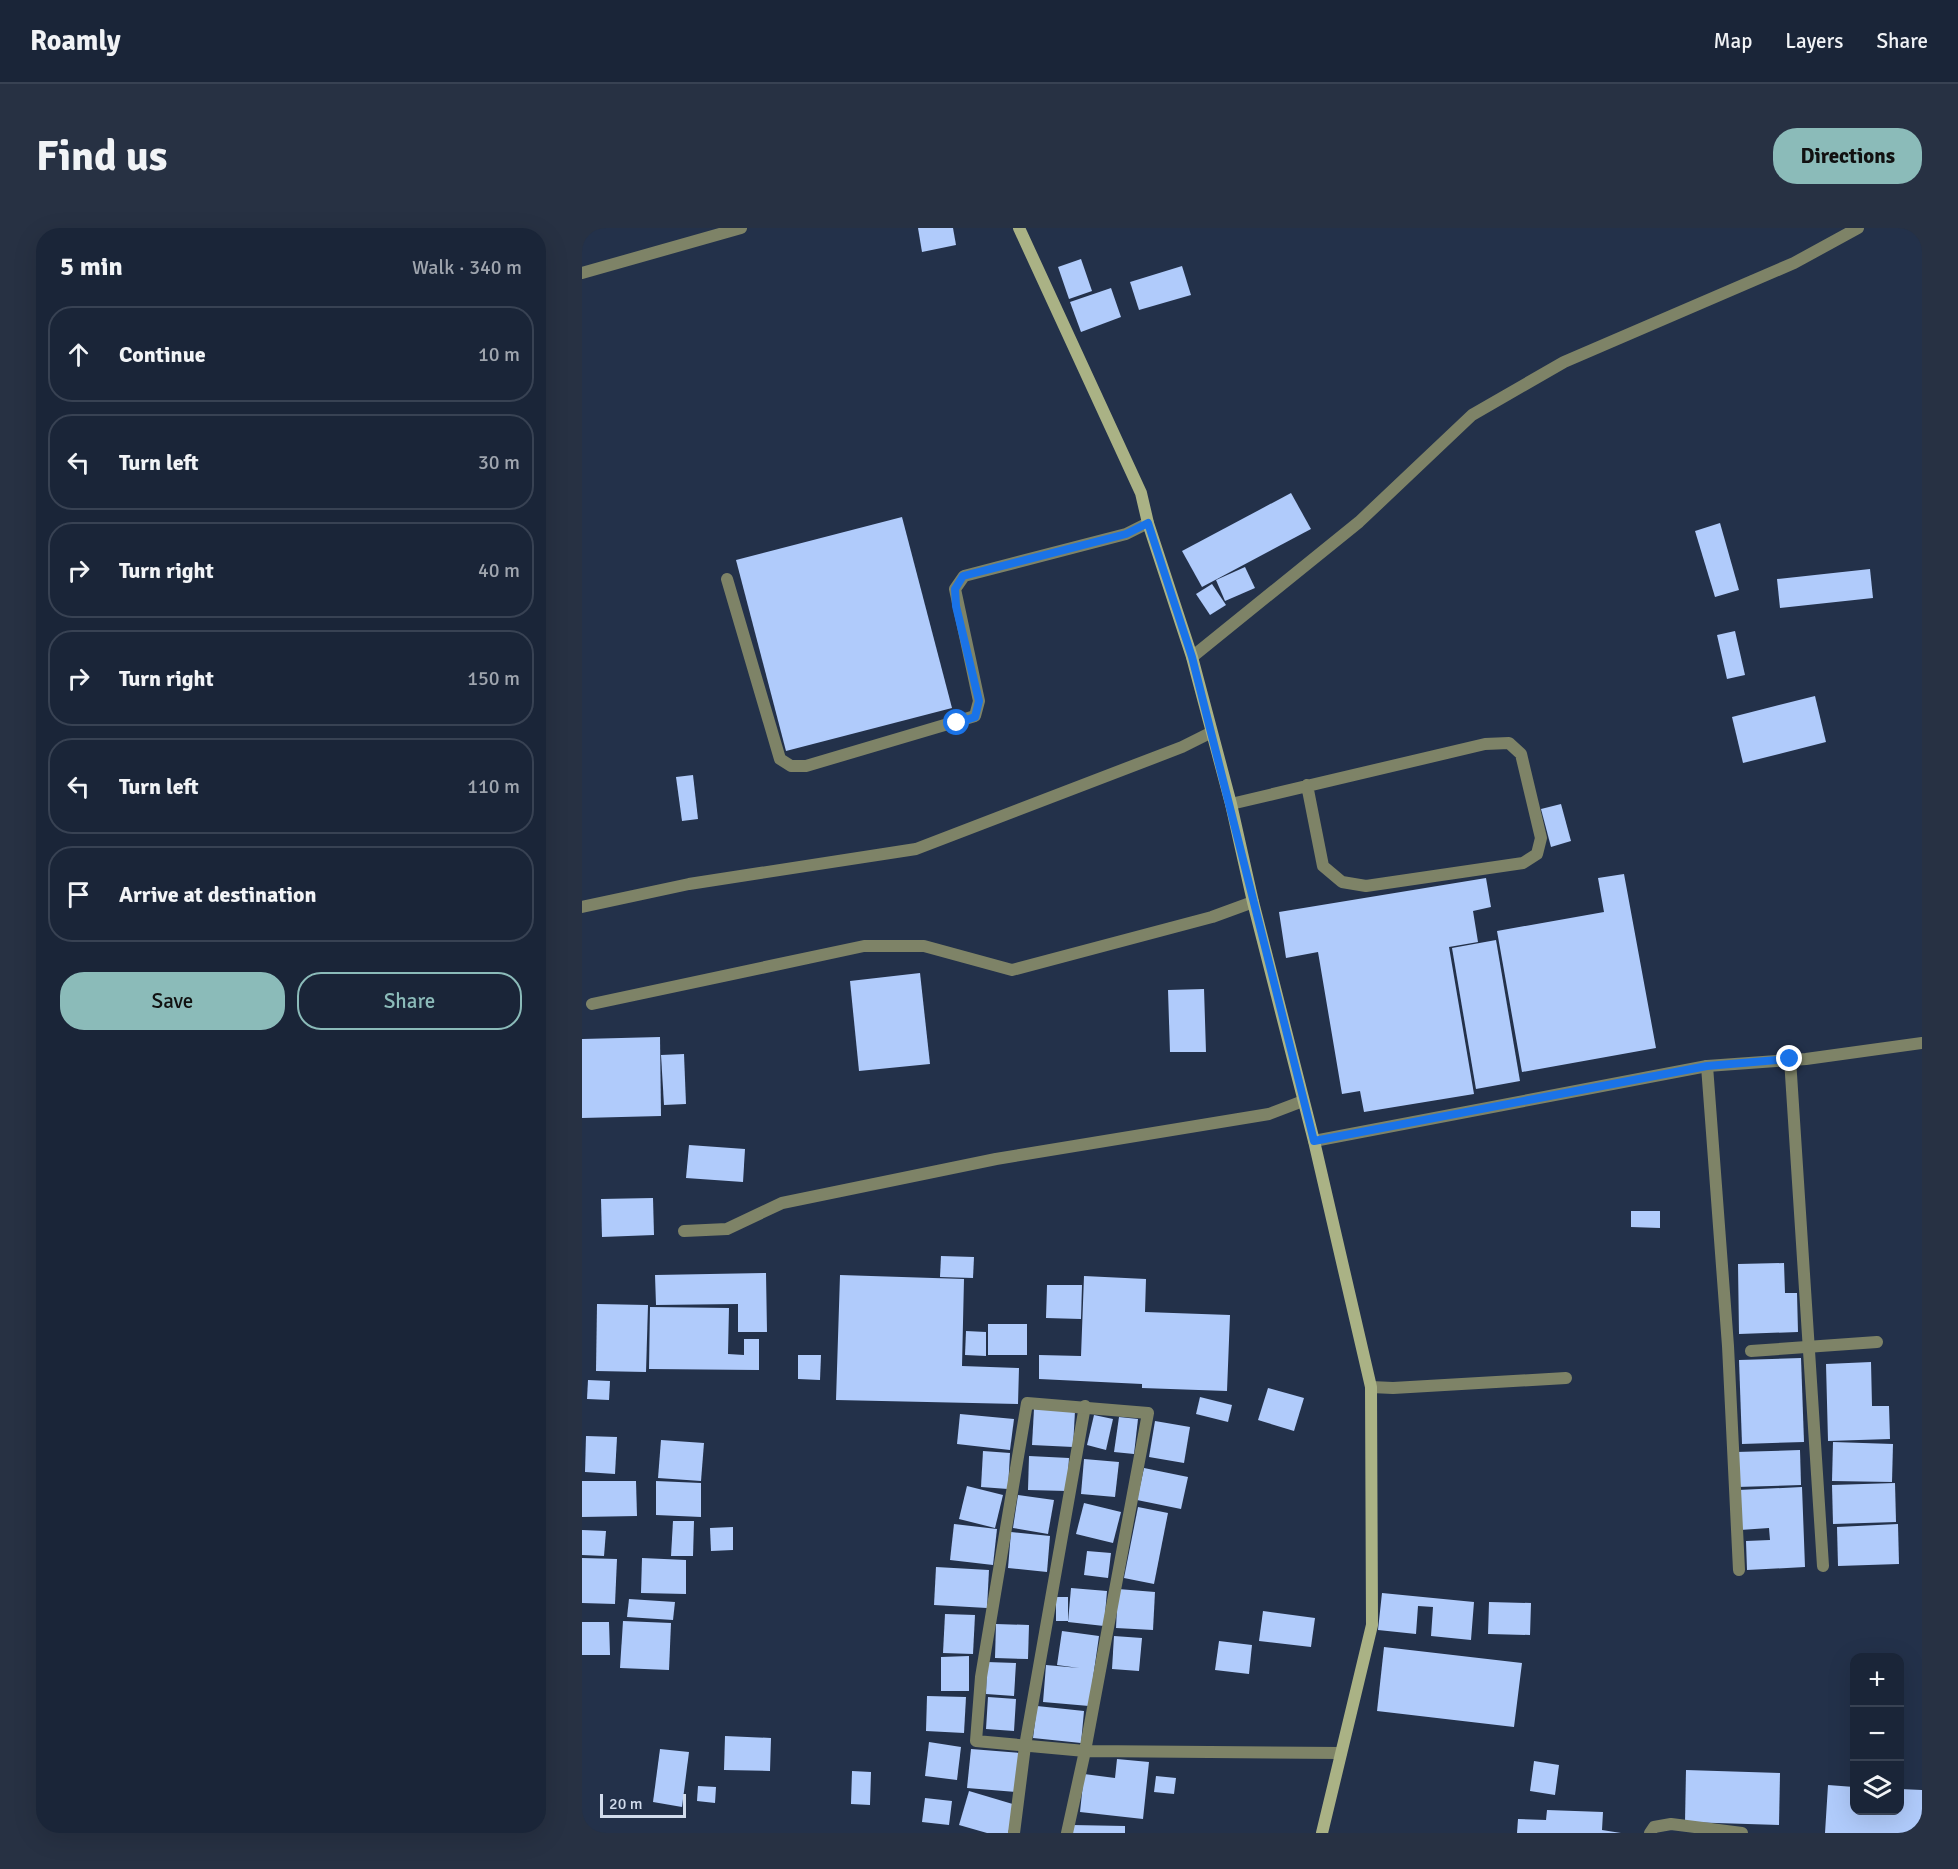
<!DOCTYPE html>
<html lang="en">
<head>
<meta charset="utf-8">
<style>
	:root { --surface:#1a2538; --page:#273143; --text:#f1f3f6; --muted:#9fa5ae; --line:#384253; --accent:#8bbbb9 }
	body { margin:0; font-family:Signika,sans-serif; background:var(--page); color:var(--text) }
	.controls { position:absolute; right:18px; bottom:18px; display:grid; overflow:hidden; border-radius:12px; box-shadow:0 6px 24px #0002 }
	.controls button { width:54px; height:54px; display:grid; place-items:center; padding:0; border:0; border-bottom:2px solid var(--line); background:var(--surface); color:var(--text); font:30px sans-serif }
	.scale { position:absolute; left:18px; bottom:15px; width:86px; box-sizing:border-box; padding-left:6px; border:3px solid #d2dcec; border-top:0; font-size:16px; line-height:21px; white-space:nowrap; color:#d2dcec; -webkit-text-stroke:4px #23314a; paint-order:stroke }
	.stop { position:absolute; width:18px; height:18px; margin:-14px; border:4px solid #1a73e8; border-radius:50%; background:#fff }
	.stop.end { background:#1a73e8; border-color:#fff; box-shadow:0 2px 6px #0008 }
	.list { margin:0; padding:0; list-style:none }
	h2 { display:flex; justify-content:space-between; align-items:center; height:78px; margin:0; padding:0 24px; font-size:26px }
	h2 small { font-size:20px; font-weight:400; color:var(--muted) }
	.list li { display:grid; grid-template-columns:39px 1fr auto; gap:18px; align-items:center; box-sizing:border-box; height:96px; margin:0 12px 12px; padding:0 12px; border:2px solid var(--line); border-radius:24px }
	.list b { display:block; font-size:22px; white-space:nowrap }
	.list em { font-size:20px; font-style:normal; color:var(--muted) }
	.actions { display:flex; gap:12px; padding:18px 24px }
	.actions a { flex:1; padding:14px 0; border:2px solid var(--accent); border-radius:24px; text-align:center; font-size:21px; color:var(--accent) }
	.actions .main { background:var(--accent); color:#111 }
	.icon { flex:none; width:33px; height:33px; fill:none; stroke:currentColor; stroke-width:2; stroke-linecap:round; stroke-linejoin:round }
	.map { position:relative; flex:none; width:1340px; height:1605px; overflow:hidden; border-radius:24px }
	header { display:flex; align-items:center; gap:36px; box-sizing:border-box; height:84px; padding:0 30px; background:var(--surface); border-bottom:2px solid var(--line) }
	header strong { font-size:28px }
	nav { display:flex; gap:33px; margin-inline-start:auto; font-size:21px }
	.intro { display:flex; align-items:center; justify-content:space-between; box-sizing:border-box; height:144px; padding:0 36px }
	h1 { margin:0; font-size:42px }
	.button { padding:15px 27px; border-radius:24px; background:var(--accent); color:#111; font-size:21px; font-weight:700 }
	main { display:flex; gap:36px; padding:0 36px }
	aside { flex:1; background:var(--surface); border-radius:24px; box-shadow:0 6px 24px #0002 }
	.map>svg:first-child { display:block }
	.building { fill:#b0cbfb }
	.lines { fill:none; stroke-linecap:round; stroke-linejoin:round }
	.lane { stroke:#7e8367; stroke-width:12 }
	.street { stroke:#7e8367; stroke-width:12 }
	.secondary { stroke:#aab285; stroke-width:12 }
	.route { stroke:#1a73e8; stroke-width:8 }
</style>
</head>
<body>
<header>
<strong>Roamly</strong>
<nav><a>Map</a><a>Layers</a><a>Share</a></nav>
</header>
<div class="intro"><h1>Find us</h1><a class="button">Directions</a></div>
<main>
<aside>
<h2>5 min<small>Walk · 340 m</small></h2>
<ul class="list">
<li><svg class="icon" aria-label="ahead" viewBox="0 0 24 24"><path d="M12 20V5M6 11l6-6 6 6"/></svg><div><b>Continue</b></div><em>10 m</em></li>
<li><svg class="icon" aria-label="left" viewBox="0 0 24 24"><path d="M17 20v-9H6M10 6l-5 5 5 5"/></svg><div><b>Turn left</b></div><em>30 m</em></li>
<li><svg class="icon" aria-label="right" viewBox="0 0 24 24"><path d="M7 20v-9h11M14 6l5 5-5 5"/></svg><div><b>Turn right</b></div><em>40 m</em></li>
<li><svg class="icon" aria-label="right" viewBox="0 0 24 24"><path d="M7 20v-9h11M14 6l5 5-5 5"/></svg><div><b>Turn right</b></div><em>150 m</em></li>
<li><svg class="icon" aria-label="left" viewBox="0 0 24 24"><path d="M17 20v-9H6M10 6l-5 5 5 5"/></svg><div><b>Turn left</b></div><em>110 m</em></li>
<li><svg class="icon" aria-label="arrive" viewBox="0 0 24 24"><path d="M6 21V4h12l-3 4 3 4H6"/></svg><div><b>Arrive at destination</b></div></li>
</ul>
<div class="actions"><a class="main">Save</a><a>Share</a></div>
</aside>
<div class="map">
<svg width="1340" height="1605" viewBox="0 0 1340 1605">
	<rect width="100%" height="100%" fill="#23314a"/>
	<g class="building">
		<polygon points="336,0 371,0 374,17 340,24"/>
		<polygon points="499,31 510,63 487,71 476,39"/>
		<polygon points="600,38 609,67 557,82 548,54"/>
		<polygon points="529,60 539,89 499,104 488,74"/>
		<polygon points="709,265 729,301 620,359 600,323"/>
		<polygon points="320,289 370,480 204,523 154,332"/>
		<polygon points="1138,295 1157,362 1133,369 1113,303"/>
		<polygon points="663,339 673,360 643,373 634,352"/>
		<polygon points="1288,341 1291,370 1198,380 1195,351"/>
		<polygon points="630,356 644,377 628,387 614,366"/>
		<polygon points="1153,403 1163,447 1145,451 1135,407"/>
		<polygon points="1233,468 1244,514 1161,535 1150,489"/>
		<polygon points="111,547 116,591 100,593 94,549"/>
		<polygon points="979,576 989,613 969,619 959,581"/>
		<polygon points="1042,646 1074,820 940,844 915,703 1022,684 1016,650"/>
		<polygon points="904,650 909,679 891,683 896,714 867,719 892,866 782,884 778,863 760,866 736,724 704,730 697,684"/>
		<polygon points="914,712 938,853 894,861 870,720"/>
		<polygon points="338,745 348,836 277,843 268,753"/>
		<polygon points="622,761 624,824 588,824 586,762"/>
		<polygon points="78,809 79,888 0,890 0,811"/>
		<polygon points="102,826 104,876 82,877 79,827"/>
		<polygon points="107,917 163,921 161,954 104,950"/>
		<polygon points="71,970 72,1007 20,1009 19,971"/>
		<polygon points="1049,983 1078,983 1078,1000 1049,999"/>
		<polygon points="359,1028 392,1029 391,1050 358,1049"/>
		<polygon points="1202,1035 1203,1065 1215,1065 1216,1104 1157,1106 1156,1036"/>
		<polygon points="184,1045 185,1104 156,1104 156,1076 74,1077 73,1047"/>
		<polygon points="258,1047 382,1051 380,1138 437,1140 436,1176 254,1172"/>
		<polygon points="502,1048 564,1051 563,1084 648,1087 645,1163 560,1160 560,1156 457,1151 457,1127 499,1128"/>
		<polygon points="465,1057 500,1057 499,1091 464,1090"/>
		<polygon points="15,1076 66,1077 64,1144 14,1143"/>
		<polygon points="68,1079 147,1080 146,1126 162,1127 162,1111 177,1111 177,1142 67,1141"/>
		<rect x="406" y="1096" width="39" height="31"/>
		<polygon points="384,1103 404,1104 404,1128 383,1127"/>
		<polygon points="216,1127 239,1127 238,1152 216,1151"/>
		<polygon points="1219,1130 1222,1214 1160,1216 1157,1132"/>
		<polygon points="1289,1134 1290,1178 1307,1178 1308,1211 1246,1213 1244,1136"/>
		<polygon points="6,1152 28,1153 27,1172 5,1171"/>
		<polygon points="686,1160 722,1170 712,1203 676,1192"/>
		<polygon points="618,1169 650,1177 646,1194 614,1186"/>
		<polygon points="452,1181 493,1183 491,1219 450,1217"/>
		<polygon points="378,1186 432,1191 428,1222 375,1216"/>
		<polygon points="512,1187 531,1191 524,1222 505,1217"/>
		<polygon points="537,1189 556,1191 552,1226 532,1224"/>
		<polygon points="573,1193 608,1199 602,1235 567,1229"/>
		<polygon points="4,1208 35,1209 33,1246 3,1244"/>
		<polygon points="79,1212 122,1215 119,1253 76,1250"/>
		<polygon points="1251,1214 1311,1216 1310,1254 1250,1253"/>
		<polygon points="1218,1222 1219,1257 1155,1259 1154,1224"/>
		<polygon points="401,1223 428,1225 426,1261 399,1259"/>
		<polygon points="447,1228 487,1230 485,1263 446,1262"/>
		<polygon points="502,1231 537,1234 533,1269 499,1266"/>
		<polygon points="562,1240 606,1249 599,1281 555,1272"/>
		<polygon points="0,1253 54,1253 55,1288 0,1289"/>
		<polygon points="74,1253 119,1255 119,1289 74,1287"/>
		<polygon points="1313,1255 1314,1294 1251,1296 1250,1257"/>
		<polygon points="385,1258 421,1267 413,1300 377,1291"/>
		<polygon points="1220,1259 1223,1339 1165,1342 1164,1313 1188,1312 1187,1300 1158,1302 1156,1262"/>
		<polygon points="436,1267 472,1272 466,1306 431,1300"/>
		<polygon points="502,1275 539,1284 531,1315 494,1306"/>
		<polygon points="556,1279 586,1285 572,1356 542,1350"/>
		<polygon points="91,1293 112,1293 111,1328 89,1328"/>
		<polygon points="372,1296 415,1301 411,1337 368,1332"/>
		<polygon points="1316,1296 1317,1336 1256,1338 1255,1299"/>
		<polygon points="151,1299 151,1322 129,1323 128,1300"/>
		<polygon points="0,1302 24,1303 22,1328 0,1327"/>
		<polygon points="429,1304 468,1308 465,1344 426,1340"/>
		<polygon points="505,1323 529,1325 526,1350 502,1347"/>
		<polygon points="0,1330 35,1331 33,1376 0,1375"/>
		<polygon points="60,1330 104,1332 104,1366 59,1365"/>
		<polygon points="354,1339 407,1342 405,1380 352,1377"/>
		<polygon points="489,1360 525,1363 522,1398 486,1394"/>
		<polygon points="536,1361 573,1364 571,1402 534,1400"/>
		<polygon points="800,1365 892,1374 889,1412 849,1408 851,1379 836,1378 834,1406 796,1402"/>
		<rect x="474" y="1369" width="12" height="24"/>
		<polygon points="47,1371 93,1374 91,1392 45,1389"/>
		<polygon points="907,1374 949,1375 948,1407 906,1406"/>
		<polygon points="681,1383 733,1390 729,1419 677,1413"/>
		<polygon points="363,1386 393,1387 391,1426 361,1425"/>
		<polygon points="41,1393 89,1395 87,1442 38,1440"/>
		<polygon points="0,1394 27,1394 28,1427 0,1427"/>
		<polygon points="414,1396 447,1397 446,1431 413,1430"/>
		<polygon points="480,1403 517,1408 507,1478 461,1474 464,1437 497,1440 475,1437"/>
		<polygon points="532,1408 560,1410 557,1443 530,1441"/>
		<polygon points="637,1413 670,1417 667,1446 633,1442"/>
		<polygon points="802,1419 940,1435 932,1499 795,1483"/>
		<polygon points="387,1428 387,1463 359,1463 359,1429"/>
		<polygon points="405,1434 434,1435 432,1468 404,1466"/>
		<polygon points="345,1468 384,1469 382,1505 344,1503"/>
		<polygon points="406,1469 434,1471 432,1503 404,1501"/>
		<polygon points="455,1478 502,1483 499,1515 451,1510"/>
		<polygon points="143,1508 189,1510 188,1543 142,1542"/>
		<polygon points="347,1514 379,1519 375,1552 343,1548"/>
		<polygon points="78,1521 107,1524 100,1579 71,1574"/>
		<polygon points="389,1521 438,1525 434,1564 385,1560"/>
		<polygon points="535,1531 567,1534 561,1591 498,1584 502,1546 533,1550"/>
		<polygon points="952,1533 977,1537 973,1567 948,1563"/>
		<polygon points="1104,1542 1198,1545 1197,1597 1103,1594"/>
		<polygon points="270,1543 289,1544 288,1577 269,1576"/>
		<polygon points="574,1548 594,1550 592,1566 572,1564"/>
		<polygon points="1246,1557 1272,1559 1272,1582 1318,1582 1318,1561 1340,1562 1340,1605 1243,1605"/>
		<polygon points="116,1558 134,1559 133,1575 115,1573"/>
		<polygon points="387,1563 434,1577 426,1605 405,1605 377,1597"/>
		<polygon points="343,1570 370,1573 367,1597 340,1594"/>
		<polygon points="965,1582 1021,1584 1020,1602 1039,1605 935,1605 936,1591 964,1592"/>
		<polygon points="490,1597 543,1598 543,1605 490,1605"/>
	</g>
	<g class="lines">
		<g class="lane">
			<polyline points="0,45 159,0"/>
			<polyline points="145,351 198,531 209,538 224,538 393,488 397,473 373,361 382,348 544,306 566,295"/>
			<polyline points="649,576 903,516 927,515 939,526 959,610 955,626 941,635 784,658 760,654 741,638 725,557"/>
			<polyline points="0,679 107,656 334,621 600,519 628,505"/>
			<polyline points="10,776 282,718 342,718 430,742 630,689 671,674"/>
			<polyline points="102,1003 145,1001 200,975 414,931 687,886 721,873"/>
			<polyline points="789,1159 811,1160 984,1150"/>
		</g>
		<g class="street">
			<polyline points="610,429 777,294 890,187 982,134 1212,35 1276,0"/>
			<polyline points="1208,831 1241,1338"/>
			<polyline points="1125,838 1146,1118 1157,1342"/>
			<polyline points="732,913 1125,838 1224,831 1340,815"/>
			<polyline points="1169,1123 1295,1114"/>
			<polyline points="0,1602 4,1605"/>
			<polyline points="432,1605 443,1518 503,1178"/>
			<polyline points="485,1605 503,1523 566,1185 445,1175 399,1449 394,1513 503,1523 759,1525"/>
			<polyline points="1068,1605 1072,1599 1089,1596 1160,1605"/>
		</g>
		<polyline class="secondary" points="437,0 559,265 566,295 610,429 649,576 671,674 732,913 789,1159 790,1397 740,1605"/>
	</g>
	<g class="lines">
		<polyline class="route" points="375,495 393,489 397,473 374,378 373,361 381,348 544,306 566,295 610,429 732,913 1125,838 1208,831"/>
	</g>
</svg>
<div class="controls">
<button>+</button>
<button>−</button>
<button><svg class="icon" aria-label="layers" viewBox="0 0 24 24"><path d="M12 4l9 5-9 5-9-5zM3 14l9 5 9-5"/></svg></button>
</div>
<div class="scale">20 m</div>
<div class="stop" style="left:375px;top:495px"></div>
<div class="stop end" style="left:1208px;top:831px"></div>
</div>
</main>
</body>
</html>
